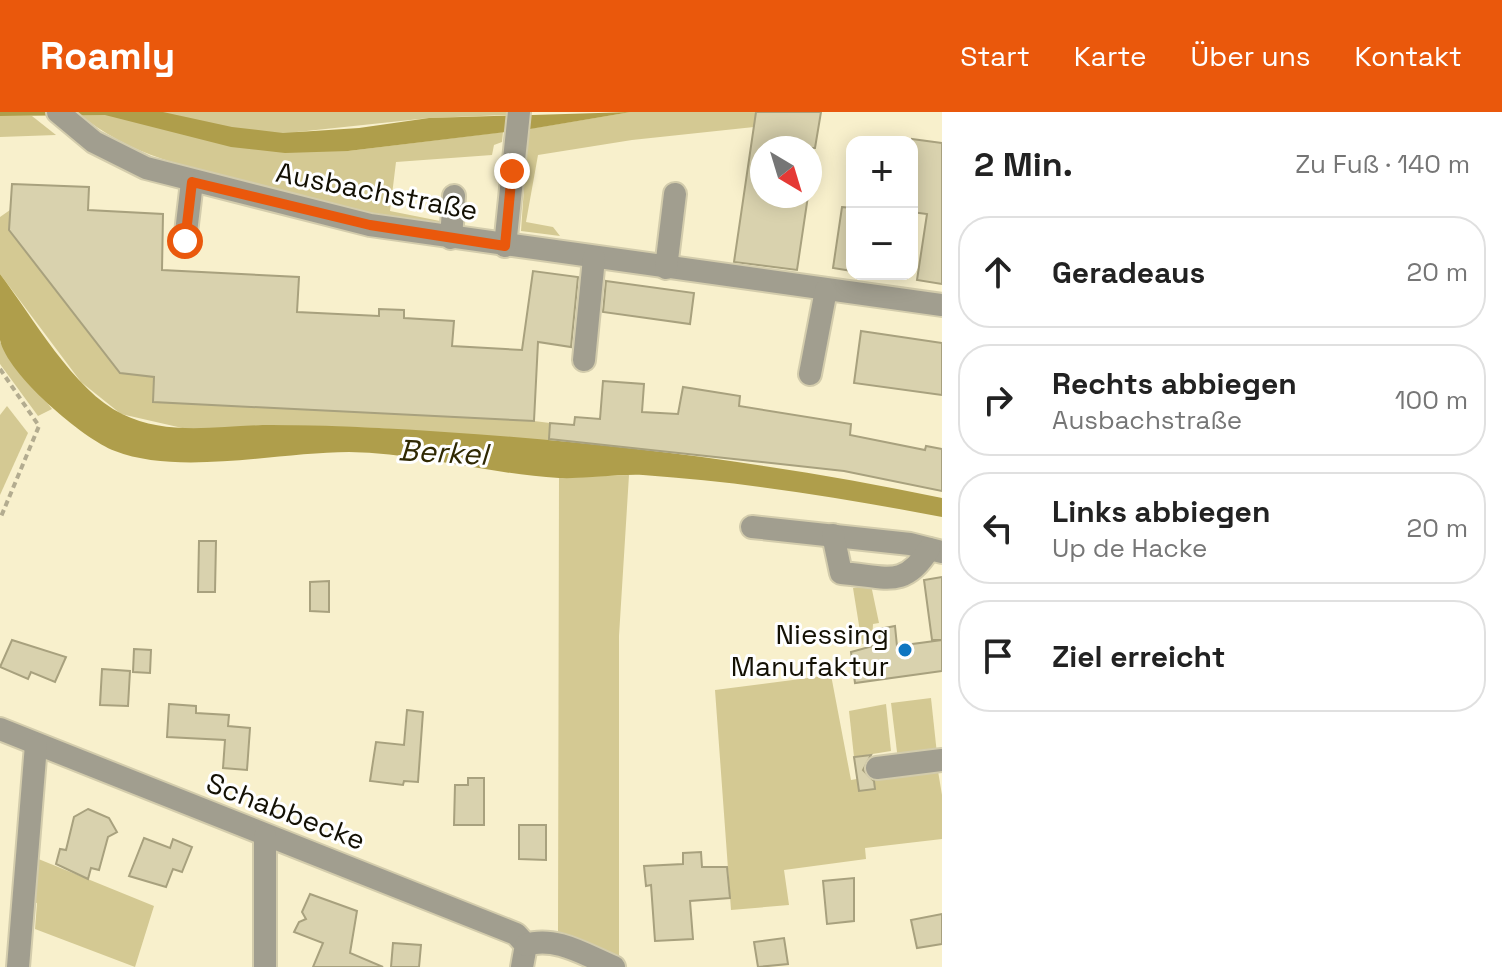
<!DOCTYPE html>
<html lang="de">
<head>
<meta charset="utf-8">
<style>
	:root { --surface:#fff; --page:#f2f2f2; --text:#222; --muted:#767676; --line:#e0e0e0; --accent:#ea580c }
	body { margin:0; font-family:"Space Grotesk",sans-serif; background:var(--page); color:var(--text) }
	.controls { position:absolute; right:24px; top:24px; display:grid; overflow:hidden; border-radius:16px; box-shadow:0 4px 20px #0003 }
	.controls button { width:72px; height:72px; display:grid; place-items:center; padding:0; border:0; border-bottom:2px solid var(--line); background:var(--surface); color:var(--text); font:40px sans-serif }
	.compass { position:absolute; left:750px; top:24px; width:72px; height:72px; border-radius:50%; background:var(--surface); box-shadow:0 4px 20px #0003; rotate:142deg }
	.stop { position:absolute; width:24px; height:24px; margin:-18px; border:6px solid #ea580c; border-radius:50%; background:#fff }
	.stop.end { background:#ea580c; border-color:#fff; box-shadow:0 2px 8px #0008 }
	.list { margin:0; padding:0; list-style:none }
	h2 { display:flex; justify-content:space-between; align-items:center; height:104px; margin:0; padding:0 32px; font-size:34px }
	h2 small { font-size:26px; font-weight:400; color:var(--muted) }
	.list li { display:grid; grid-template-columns:52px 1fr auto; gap:24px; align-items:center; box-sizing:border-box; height:112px; margin:0 16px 16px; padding:0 16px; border:2px solid var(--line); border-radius:32px }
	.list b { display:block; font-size:30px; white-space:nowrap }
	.list p { margin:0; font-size:26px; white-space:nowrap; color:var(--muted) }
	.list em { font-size:26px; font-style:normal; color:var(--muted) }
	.icon { flex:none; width:44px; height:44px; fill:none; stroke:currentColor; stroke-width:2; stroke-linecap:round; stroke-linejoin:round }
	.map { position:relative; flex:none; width:942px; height:855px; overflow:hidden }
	header { display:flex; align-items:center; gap:48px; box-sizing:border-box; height:112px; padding:0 40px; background:var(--accent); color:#fff }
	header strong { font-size:38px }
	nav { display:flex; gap:44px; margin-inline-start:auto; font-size:28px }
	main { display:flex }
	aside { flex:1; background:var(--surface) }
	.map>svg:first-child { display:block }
	.green { fill:#d4c993 }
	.water { fill:#af9e4b }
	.building { fill:#d9d2ae; stroke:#a8a17e; stroke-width:2 }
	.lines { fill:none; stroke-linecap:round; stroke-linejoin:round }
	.minor-casing { stroke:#d3ccac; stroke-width:26 }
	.path { stroke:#b3ac90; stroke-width:4; stroke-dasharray:6 4; stroke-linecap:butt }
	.minor { stroke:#a19e8f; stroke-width:22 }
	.route { stroke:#ea580c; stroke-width:10 }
	.poi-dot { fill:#0f76c1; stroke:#fff; stroke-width:3 }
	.labels { text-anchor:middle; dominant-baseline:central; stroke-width:6; stroke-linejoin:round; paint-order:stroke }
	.street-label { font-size:28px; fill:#131004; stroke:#fff }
	.poi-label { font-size:28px; fill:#131004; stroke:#fff; text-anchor:end }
	.water-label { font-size:30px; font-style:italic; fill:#302903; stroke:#fff }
</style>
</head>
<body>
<header>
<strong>Roamly</strong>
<nav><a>Start</a><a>Karte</a><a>Über uns</a><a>Kontakt</a></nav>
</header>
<main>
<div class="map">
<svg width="942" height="855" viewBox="0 0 942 855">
	<rect width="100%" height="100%" fill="#f8f0cc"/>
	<g class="green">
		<path d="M77 0H506V3L429 6 297 20 348 39 503 20 502 30 494 33 492 43 396 50 390 99 445 110 443 116C382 105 323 90 263 74 196 57 131 46 77 0Z"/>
		<polygon points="631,0 756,0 754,15 632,28 538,43 526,110 553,115 560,124 521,119 528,17"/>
		<polygon points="0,4 32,4 56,23 0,25"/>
		<polygon points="10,98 9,118 120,261 154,265 154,290 534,309 550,311 549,327 545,331 378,316 269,313 191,318 121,302 81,270 0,162 0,105"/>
		<polygon points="0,230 52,297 38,304 0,252"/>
		<polygon points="7,294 28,321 0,383 0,303"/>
		<polygon points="629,363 619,524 619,849 558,824 559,366"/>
		<polygon points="871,473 879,511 873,512 872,530 862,532 853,476"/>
		<polygon points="831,563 851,668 937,653 942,683 942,727 865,736 866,747 784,758 789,793 731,798 715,578"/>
		<polygon points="931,586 937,642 898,648 891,591"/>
		<polygon points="886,592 891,639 854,645 849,599"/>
		<polygon points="36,746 154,794 135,855 35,817 37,791 32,790"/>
	</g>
	<g class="water">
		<polygon points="0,0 163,0 232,15 283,21 359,16 429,6 631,0 530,17 348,39 285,41 231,35 105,3 0,4"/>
		<path d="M0 162C32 204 74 279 122 302 169 325 221 313 271 313 307 313 343 314 379 316 569 326 756 347 942 386V405C843 386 744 370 643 363 615 362 587 367 559 366 489 362 419 341 349 340 279 340 179 364 115 339 83 327 7 262 0 228 0 208 0 183 0 162Z"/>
	</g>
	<g class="building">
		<polygon points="756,0 821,0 815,36 762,36 762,84 808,84 797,158 734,150"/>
		<polygon points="912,27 942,31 942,172 917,168 927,102 912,100"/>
		<polygon points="12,72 89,75 88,98 163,102 162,158 299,165 297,200 379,204 379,197 404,198 404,206 454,209 452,234 522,238 533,159 578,165 571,235 538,230 534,309 153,290 154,265 120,261 9,118"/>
		<polygon points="842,95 852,96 852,159 833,156"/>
		<polygon points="606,169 694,181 690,212 603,200"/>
		<polygon points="861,219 942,231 942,283 854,271"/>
		<polygon points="603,269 644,272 642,300 678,302 683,275 740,284 739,294 851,312 850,323 925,338 926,334 942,337 942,379 844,359 549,327 550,311 574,313 575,305 600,307"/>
		<polygon points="199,429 216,429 215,480 198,480"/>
		<polygon points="942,465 942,528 932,528 924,468"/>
		<polygon points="329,469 329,500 310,499 310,470"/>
		<polygon points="895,514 897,534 942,528 942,559 855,571 851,540 880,532 879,517"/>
		<polygon points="12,528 66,545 55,570 31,560 28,567 0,555"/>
		<polygon points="134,537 151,538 150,561 133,560"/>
		<polygon points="102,557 130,559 128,594 100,593"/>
		<polygon points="169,592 196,594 196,601 229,603 228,614 250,616 247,658 223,656 225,628 167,625"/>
		<polygon points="407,598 423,600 418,670 404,669 403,673 370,669 376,630 404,633"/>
		<polygon points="871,643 863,658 874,669 875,677 859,679 854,645"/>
		<polygon points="468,666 484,666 484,713 454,713 455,673 468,673"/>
		<polygon points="88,697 109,706 117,720 108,725 99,758 91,756 88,767 56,752 60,737 66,738 74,705"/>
		<polygon points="519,713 546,713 546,748 519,747"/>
		<polygon points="144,726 170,736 173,727 192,735 182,760 173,757 166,775 129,764"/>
		<polygon points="701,740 702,755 727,755 730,786 690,789 693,827 655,829 651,773 646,774 644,754 683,752 683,741"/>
		<polygon points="854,766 854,809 827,812 823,769"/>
		<polygon points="310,782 357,799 350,841 383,855 313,855 323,831 294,820 299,810 306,807 302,800"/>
		<polygon points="942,802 942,832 917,836 911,808"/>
		<polygon points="784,826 788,852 758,855 754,830"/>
		<polygon points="393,831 421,833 419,855 391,855"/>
	</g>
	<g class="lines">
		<g class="minor-casing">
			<g id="minor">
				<polyline points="58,0 94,30 146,56 370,113 942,193"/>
				<polyline points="451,126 454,84"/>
				<polyline points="185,129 192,70"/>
				<polyline points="505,134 519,0"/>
				<polyline points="666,156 675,82"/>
				<polyline points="584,248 594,146"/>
				<polyline points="810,262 826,178"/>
				<polyline points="752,415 910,432 942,440"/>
				<path d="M833 423 841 461C885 464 904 478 929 437"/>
				<polyline points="0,617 516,822 526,833 522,855"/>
				<polyline points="877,656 942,648"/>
				<path d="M526 833C555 823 587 844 614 855"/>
				<polyline points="18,855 36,633"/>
				<polyline points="265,855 265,724"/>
			</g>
		</g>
		<polyline class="path" points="0,257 39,314 0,407"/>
		<use href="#minor" class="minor"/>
	</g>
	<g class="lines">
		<polyline class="route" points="185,129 192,70 370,113 505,134 512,59"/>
	</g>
	<circle class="poi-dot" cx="905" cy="538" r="8"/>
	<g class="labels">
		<g class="street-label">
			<text transform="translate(377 79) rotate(11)">Ausbachstraße</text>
			<text transform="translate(286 699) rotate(21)">Schabbecke</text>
		</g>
		<g class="poi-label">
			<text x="889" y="522">Niessing<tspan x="889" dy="32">Manufaktur</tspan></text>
		</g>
		<g class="water-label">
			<text transform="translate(443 340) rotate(3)">Berkel</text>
		</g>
	</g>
</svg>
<div class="controls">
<button>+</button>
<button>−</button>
</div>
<svg class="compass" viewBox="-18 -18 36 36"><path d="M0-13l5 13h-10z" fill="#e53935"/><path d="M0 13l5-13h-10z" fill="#767676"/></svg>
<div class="stop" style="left:185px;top:129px"></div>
<div class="stop end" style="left:512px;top:59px"></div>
</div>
<aside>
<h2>2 Min.<small>Zu Fuß · 140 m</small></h2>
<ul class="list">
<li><svg class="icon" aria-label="ahead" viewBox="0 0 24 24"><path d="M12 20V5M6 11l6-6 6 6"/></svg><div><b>Geradeaus</b></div><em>20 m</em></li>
<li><svg class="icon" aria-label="right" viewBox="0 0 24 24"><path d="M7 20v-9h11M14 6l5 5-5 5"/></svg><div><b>Rechts abbiegen</b><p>Ausbachstraße</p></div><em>100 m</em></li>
<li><svg class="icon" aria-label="left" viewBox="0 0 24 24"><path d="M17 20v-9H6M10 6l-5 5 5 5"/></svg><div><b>Links abbiegen</b><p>Up de Hacke</p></div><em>20 m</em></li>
<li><svg class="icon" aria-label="arrive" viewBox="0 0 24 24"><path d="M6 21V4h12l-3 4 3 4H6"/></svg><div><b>Ziel erreicht</b></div></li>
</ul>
</aside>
</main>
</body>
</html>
